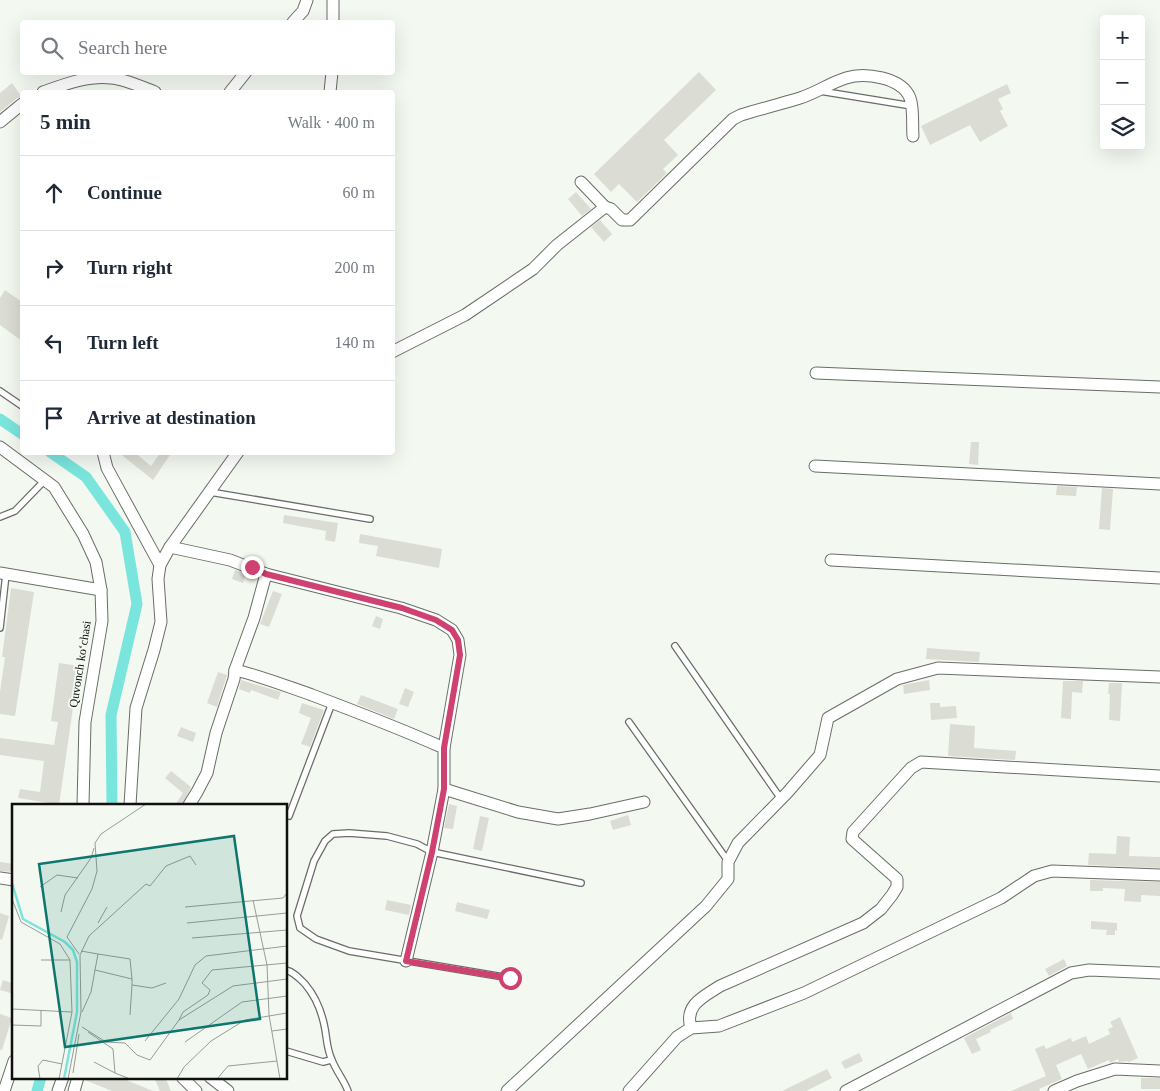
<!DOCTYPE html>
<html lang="en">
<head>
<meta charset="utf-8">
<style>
	:root { --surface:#fff; --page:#f2f2f3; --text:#1f2937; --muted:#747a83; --line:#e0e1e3 }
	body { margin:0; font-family:Georgia,serif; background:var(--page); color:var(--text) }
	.controls { position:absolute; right:15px; top:15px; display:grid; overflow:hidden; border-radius:5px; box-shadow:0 5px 20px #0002 }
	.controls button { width:45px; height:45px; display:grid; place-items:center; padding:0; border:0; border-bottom:1px solid var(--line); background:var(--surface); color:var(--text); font:25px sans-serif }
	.stop { position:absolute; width:15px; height:15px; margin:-11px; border:4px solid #ce4170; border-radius:50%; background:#fff }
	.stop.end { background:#ce4170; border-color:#fff; box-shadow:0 1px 5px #0008 }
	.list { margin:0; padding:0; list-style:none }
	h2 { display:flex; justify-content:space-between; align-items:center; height:65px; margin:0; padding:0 20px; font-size:21px }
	h2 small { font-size:16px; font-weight:400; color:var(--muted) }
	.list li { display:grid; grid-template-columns:32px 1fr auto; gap:15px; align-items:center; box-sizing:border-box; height:75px; padding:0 20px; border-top:1px solid var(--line) }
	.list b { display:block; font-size:19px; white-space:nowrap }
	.list em { font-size:16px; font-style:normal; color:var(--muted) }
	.icon { flex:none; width:28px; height:28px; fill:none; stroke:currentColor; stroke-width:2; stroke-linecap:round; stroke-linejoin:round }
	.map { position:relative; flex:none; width:1160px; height:1091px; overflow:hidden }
	.search { position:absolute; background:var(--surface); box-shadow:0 5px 20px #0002; left:20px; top:20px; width:375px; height:55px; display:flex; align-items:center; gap:12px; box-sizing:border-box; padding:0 18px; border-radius:5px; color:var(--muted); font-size:19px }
	.panel { position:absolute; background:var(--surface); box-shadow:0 5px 20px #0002; left:20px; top:90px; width:375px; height:365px; border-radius:5px }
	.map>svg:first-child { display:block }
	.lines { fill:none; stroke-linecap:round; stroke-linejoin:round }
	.canal { stroke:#7ae5dd; stroke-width:11 }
	.building { fill:#dbdcd4 }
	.service-casing { stroke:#696d67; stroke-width:8 }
	.minor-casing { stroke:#696d67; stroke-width:13 }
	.service { stroke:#fff; stroke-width:5.5 }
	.minor { stroke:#fff; stroke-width:11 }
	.route { stroke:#ce4170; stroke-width:6 }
	.labels { text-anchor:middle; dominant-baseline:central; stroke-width:4; stroke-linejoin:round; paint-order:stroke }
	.street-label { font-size:12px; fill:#0f100e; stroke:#f3f9f1 }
	.inset-river { fill:none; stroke:#7ae5dd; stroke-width:2.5 }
	.inset-road { fill:none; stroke:#989c96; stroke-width:1 }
	.view { fill:#0f766e; fill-opacity:0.15; stroke:#0f766e; stroke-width:2.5 }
	.inset-edge { fill:none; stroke:#0f100e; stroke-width:2.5 }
</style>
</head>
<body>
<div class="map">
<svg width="1160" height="1091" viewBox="0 0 1160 1091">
	<rect width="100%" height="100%" fill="#f3f9f1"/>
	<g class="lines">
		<g class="canal">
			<polyline points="0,419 22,434"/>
			<polyline points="50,452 86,477 125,532 137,604 111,715 112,805"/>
			<polyline points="37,1091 41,1077"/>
		</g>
	</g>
	<g class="building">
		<polygon points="699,72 716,90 664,140 678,155 663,169 667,173 637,202 619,184 611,192 594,174"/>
		<polygon points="12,83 22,97 17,98 0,112 0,93"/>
		<polygon points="1007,84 1011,93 998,99 1003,109 1000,111 1008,126 980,142 970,125 930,145 921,126"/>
		<polygon points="576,192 591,209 582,216 568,199"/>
		<polygon points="600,220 612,234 604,242 591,227"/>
		<polygon points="5,290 22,302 22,341 0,325 0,298"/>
		<polygon points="971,442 979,442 978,465 969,464"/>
		<polygon points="118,452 134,452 151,466 161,452 172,452 153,480"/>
		<polygon points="1057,486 1077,487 1076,496 1056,495"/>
		<polygon points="1102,488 1113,489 1110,530 1099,529"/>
		<polygon points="284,515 338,523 335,542 325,540 326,531 283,523"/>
		<polygon points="360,534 442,549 439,568 376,556 378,546 359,543"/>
		<polygon points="235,570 246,574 243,583 232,579"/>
		<polygon points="11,588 34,592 15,716 0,714 0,692 5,657 2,657"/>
		<polygon points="273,591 282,594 269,627 260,624"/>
		<polygon points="376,616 383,619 380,629 372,626"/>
		<polygon points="927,648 980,652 979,662 926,659"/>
		<polygon points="59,663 79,666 59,805 49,805 49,803 18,798 20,789 40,792 44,761 0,755 0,738 54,745 58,722 51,721"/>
		<polygon points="218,672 227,675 217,707 207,703"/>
		<polygon points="241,680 281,692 278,700 251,690 250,693 239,689"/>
		<polygon points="929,680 930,690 904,694 903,685"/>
		<polygon points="1063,681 1083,681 1082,693 1072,692 1071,719 1061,718"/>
		<polygon points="1109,683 1122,683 1120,721 1109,720 1110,694 1108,694"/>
		<polygon points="405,688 414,692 408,707 399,704"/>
		<polygon points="361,695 398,709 394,719 357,704"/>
		<polygon points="302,703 324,710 310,747 301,744 311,718 299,713"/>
		<polygon points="930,703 940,703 940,707 956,706 957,718 931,720"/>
		<polygon points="950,724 975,726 974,748 1016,751 1015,760 948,756"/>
		<polygon points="181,727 196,733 193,742 177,736"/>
		<polygon points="171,771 191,787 182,805 175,805 183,793 165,778"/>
		<polygon points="449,804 457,806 453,829 444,828"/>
		<polygon points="628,815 631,825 613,830 610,821"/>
		<polygon points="480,816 489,818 482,851 473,849"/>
		<polygon points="1117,836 1130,837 1129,856 1160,857 1160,868 1088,865 1089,853 1116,854"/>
		<polygon points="0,862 14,864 14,872 0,871"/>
		<polygon points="1090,880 1160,882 1160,896 1141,895 1141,902 1124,901 1125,889 1103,888 1103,891 1090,891"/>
		<polygon points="387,900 411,905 409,915 385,910"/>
		<polygon points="457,902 490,910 487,919 455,911"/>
		<polygon points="0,913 9,916 2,940 0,939"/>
		<polygon points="1091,921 1117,923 1117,931 1115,930 1115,935 1106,935 1107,930 1091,929"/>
		<polygon points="1064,959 1067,966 1049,976 1045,969"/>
		<polygon points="3,980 14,984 14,994 0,990"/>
		<polygon points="1011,1013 1013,1019 990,1030 991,1032 976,1039 981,1050 972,1054 964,1038"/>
		<polygon points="0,1014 12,1018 2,1050 0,1050"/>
		<polygon points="1120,1017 1138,1058 1129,1062 1127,1061 1119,1062 1118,1059 1110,1063 1109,1060 1088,1069 1081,1054 1056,1065 1062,1079 1039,1089 1040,1091 1011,1091 1046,1076 1035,1049 1044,1045 1046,1049 1071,1038 1072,1042 1086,1036 1089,1044 1110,1034 1108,1029 1113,1027 1110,1022"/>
		<polygon points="859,1053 863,1061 845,1069 841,1062"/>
		<polygon points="827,1069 832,1078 806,1091 782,1091"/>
		<polygon points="85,1077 119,1077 153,1091 112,1091 85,1080"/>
		<polygon points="154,1077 165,1077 171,1091 160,1091"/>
		<rect x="1141" y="1078" width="19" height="11"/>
	</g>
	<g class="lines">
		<g class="service-casing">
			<g id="service">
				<polyline points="820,91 912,106"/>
				<polyline points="0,391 22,406"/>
				<polyline points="210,492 370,519"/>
				<polyline points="0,517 15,511 45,480"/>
				<polyline points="0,628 6,574"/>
				<polyline points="675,646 781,799"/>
				<polyline points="629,722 728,861"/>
				<polyline points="289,816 332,703"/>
				<path d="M286 970C294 972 299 978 305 984 316 997 322 1012 325 1029 327 1040 327 1050 332 1060 336 1071 344 1080 348 1091"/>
				<polyline points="510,978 349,951 316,939 300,928 297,916 314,861 325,841 333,834 349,833 387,836 417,844 432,852 581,883"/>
				<polyline points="286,1051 323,1062 331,1060"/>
			</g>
		</g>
		<g class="minor-casing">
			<g id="minor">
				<polyline points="293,22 303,11 307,0"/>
				<polyline points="333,22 333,0"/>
				<path d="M43 92C63 85 88 75 111 78 125 79 142 87 155 92"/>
				<polyline points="230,92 246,72"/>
				<polyline points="330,92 332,72"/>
				<polyline points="0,122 22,104"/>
				<polyline points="581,182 605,207"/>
				<path d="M392 352 465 315 533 269 557 245 605 207 611 209 622 220H630L733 119 741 115C761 109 780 104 800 98 816 93 830 83 846 78 864 72 902 77 910 98 914 109 912 124 913 136"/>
				<polyline points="816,373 1160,387"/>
				<polyline points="0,447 54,487 83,534 96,562 101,590 102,621 85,722 83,805"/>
				<polyline points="103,452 107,468 160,565"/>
				<polyline points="815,466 1160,484"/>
				<path d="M170 547 230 560 266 574 254 618 235 670C261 676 286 686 312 695 357 712 401 729 444 748V789L518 812 558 819 590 814 644 802"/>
				<polyline points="831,560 1160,578"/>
				<polyline points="0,573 101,590"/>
				<polyline points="266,574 401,608 436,620 452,630 458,640 460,655 444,748"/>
				<polyline points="130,805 136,708 154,650 161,622 158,579 160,565 170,547 238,452"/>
				<polyline points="189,805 197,792 207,773 216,733 234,679 235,670"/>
				<polyline points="0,878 14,880"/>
				<polyline points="406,961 432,852 444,789"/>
				<path d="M691 1028C684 1005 703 997 720 986L863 923 881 909 892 895 897 887V879L852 839 853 832 911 768 921 762 1160 776"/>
				<polyline points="182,1077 196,1091"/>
				<polyline points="210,1077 228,1091"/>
				<polyline points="4,1091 14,1061"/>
				<polyline points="58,1091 63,1077"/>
				<polyline points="74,1091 78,1077"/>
				<polyline points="507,1091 706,906 728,879 728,862 738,843 787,793 820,755 828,718 897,679 938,668 1160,677"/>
				<polyline points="629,1091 677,1037 691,1028 719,1026 804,993 1001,898 1034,876 1052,871 1160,875"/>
				<polyline points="846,1091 1071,973 1089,970 1160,973"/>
				<polyline points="1054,1091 1077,1081 1115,1069 1160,1071"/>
			</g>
		</g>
		<use href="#service" class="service"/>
		<use href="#minor" class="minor"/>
	</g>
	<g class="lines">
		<polyline class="route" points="252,567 266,574 402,608 436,620 452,630 458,640 460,655 444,748 444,789 432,852 406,961 510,978"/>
	</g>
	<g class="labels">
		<g class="street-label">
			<text transform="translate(80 664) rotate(-81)">Quvonch koʻchasi</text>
		</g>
	</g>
	<g transform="translate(12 804)">
		<rect width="275" height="275" fill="#f3f9f1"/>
		<path class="inset-river" d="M0 79 11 115 53 138 61 146 65 158V208L52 275"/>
		<path class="inset-road" d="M28 83 45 71 66 74M0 95 9 118 48 140 58 156 60 208 47 275M241 96 255 161 257 211 268 275M173 103 271 94 275 89M49 108 53 91 79 54 82 44M86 119 95 103M175 119 275 109M180 134 275 126M69 147 86 150 83 166 120 175V181L140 184 154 179M67 150 55 133 80 85 85 67 83 39 89 30 134 0M86 150 118 155 120 175M29 156H58M0 205 60 208M70 208 79 188 83 166M118 211 120 181M167 216 171 208 196 191 198 186 190 179 200 166 275 159M0 221 29 222V206M70 223 94 238 113 239 125 251 138 256 167 216 221 182 275 175M260 227 275 225M76 228 101 245 103 269 118 275M133 237 167 195 183 161 194 152 275 142M173 238 230 198 275 192M82 258 103 269M61 269 67 230M28 275 26 262 31 256 50 260M56 275 69 208 68 151 77 132 134 80 138 82 154 62 178 52 184 61M165 275 172 263 199 237 233 216 275 209M205 275 216 262 265 257"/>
		<path class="view" d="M222 32 248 215 53 243 27 60Z"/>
		<rect width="275" height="275" class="inset-edge"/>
	</g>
</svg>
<div class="controls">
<button>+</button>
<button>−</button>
<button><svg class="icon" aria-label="layers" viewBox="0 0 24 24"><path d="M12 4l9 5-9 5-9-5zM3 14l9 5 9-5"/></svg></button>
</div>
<div class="stop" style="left:510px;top:978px"></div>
<div class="stop end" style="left:252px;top:567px"></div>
<div class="search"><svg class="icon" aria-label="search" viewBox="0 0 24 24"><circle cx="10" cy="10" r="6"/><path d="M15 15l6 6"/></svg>Search here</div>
<section class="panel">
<h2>5 min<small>Walk · 400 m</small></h2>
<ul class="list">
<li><svg class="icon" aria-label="ahead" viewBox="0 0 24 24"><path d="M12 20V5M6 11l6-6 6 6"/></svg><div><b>Continue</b></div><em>60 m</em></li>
<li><svg class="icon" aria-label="right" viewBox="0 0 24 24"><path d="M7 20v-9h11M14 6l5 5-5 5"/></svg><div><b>Turn right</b></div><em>200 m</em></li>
<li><svg class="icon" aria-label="left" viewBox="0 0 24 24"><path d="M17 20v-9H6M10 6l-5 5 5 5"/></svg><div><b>Turn left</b></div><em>140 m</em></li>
<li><svg class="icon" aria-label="arrive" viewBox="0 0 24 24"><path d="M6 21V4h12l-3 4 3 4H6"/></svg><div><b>Arrive at destination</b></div></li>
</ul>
</section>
</div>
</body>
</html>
